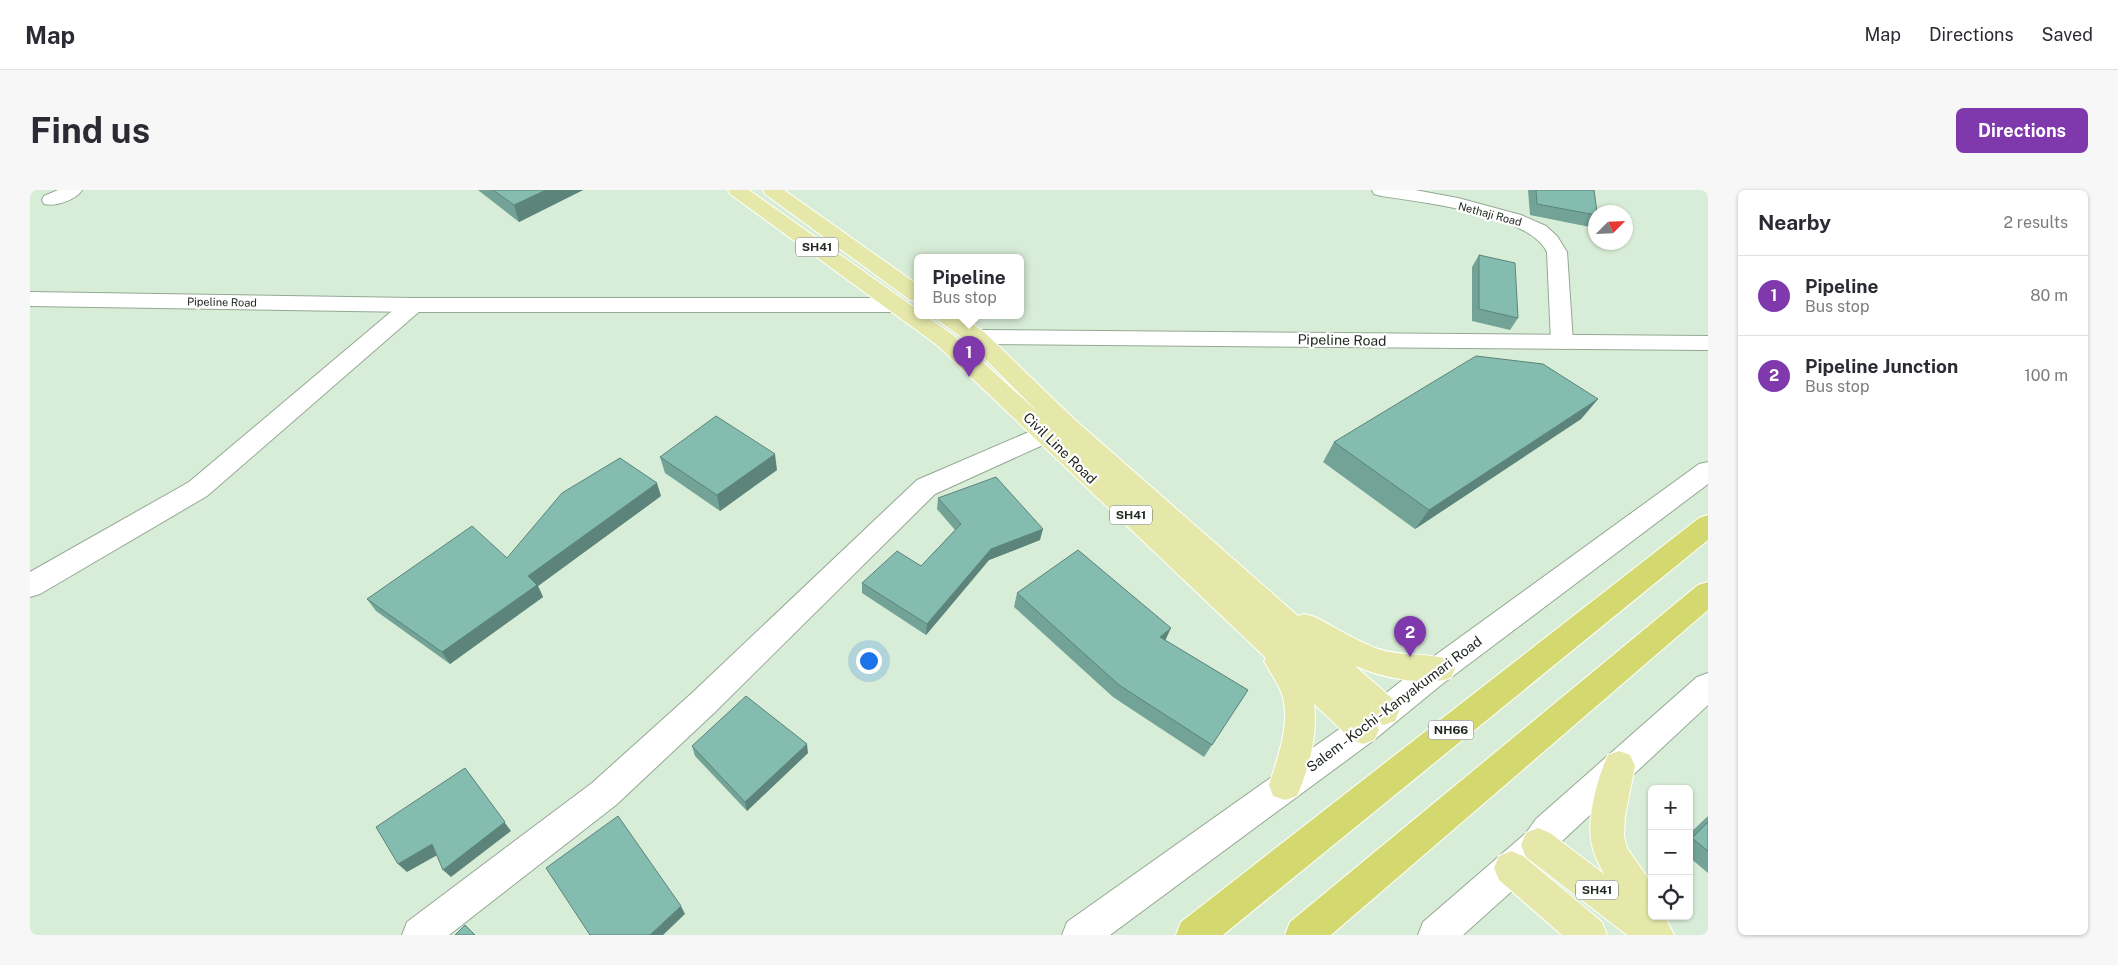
<!DOCTYPE html>
<html lang="en">
<head>
<meta charset="utf-8">
<style>
	:root { --surface:#fff; --page:#f7f7f7; --text:#2b2b33; --muted:#7c7c81; --line:#e1e1e2; --accent:#7f39ac }
	body { margin:0; font-family:"Public Sans",sans-serif; background:var(--page); color:var(--text) }
	.controls { position:absolute; right:15px; bottom:15px; display:grid; overflow:hidden; border-radius:8px; box-shadow:0 1px 4px #0004 }
	.controls button { width:45px; height:45px; display:grid; place-items:center; padding:0; border:0; border-bottom:1px solid var(--line); background:var(--surface); color:var(--text); font:25px sans-serif }
	.compass { position:absolute; left:1558px; top:15px; width:45px; height:45px; border-radius:50%; background:var(--surface); box-shadow:0 1px 4px #0004; rotate:66deg }
	.you { position:absolute; left:838px; top:470px; width:18px; height:18px; margin:-12px; border:4px solid #fff; border-radius:50%; background:#1a73e8; box-shadow:0 0 0 8px #1a73e833 }
	.badge { display:grid; place-items:center; width:32px; height:32px; border-radius:50%; background:var(--accent); color:#fff; font-size:16px; font-weight:700 }
	.pin { position:absolute; translate:-50% -41px; filter:drop-shadow(0 1px 2px #0008) }
	.pin::after { content:''; position:absolute; top:26px; width:18px; height:15px; background:inherit; clip-path:polygon(0 0,100% 0,50% 100%) }
	.popup { position:absolute; left:884px; top:64px; width:110px; height:65px; box-sizing:border-box; display:grid; place-content:center; border-radius:8px; background:var(--surface); filter:drop-shadow(0 1px 4px #0005); font-size:16px; white-space:nowrap; color:var(--muted) }
	.popup b { font-size:19px; color:var(--text) }
	.popup::after { content:''; position:absolute; left:50%; top:100%; margin-left:-10px; border:10px solid transparent; border-top-color:var(--surface) }
	.list { margin:0; padding:0; list-style:none }
	h2 { display:flex; justify-content:space-between; align-items:center; height:65px; margin:0; padding:0 20px; font-size:21px }
	h2 small { font-size:16px; font-weight:400; color:var(--muted) }
	.list li { display:grid; grid-template-columns:32px 1fr auto; gap:15px; align-items:center; box-sizing:border-box; height:80px; padding:0 20px; border-top:1px solid var(--line) }
	.list b { display:block; font-size:19px; white-space:nowrap }
	.list p { margin:0; font-size:16px; white-space:nowrap; color:var(--muted) }
	.list em { font-size:16px; font-style:normal; color:var(--muted) }
	.icon { flex:none; width:28px; height:28px; fill:none; stroke:currentColor; stroke-width:2; stroke-linecap:round; stroke-linejoin:round }
	.map { position:relative; flex:none; width:1678px; height:745px; overflow:hidden; border-radius:8px }
	header { display:flex; align-items:center; gap:30px; box-sizing:border-box; height:70px; padding:0 25px; background:var(--surface); border-bottom:1px solid var(--line) }
	header strong { font-size:24px }
	nav { display:flex; gap:28px; margin-inline-start:auto; font-size:18px }
	.intro { display:flex; align-items:center; justify-content:space-between; box-sizing:border-box; height:120px; padding:0 30px }
	h1 { margin:0; font-size:35px }
	.button { padding:12px 22px; border-radius:8px; background:var(--accent); color:#fff; font-size:18px; font-weight:700 }
	main { display:flex; gap:30px; padding:0 30px }
	aside { flex:1; background:var(--surface); border-radius:8px; box-shadow:0 1px 4px #0004 }
	.map>svg:first-child { display:block }
	.lines { fill:none; stroke-linecap:round; stroke-linejoin:round }
	.street-casing { stroke:#94a893; stroke-width:2 }
	.secondary-casing { stroke:#94a893; stroke-width:2 }
	.primary-casing { stroke:#fff; stroke-width:2 }
	.highway-casing { stroke:#fff; stroke-width:2 }
	.street { fill:#fff; fill-rule:evenodd }
	.secondary { fill:#fff; fill-rule:evenodd }
	.primary { fill:#e5e8a9; fill-rule:evenodd }
	.highway { fill:#d4d96f; fill-rule:evenodd }
	.wall { fill:#72a396 }
	.shaded-wall { fill:#5c847a }
	.building { fill:#84bdaf; stroke:#5c847a }
	.labels { text-anchor:middle; dominant-baseline:central; stroke-width:4.5; stroke-linejoin:round; paint-order:stroke }
	.far-street-label { font-size:11px; fill:#212920; stroke:#fff }
	.shield { fill:#fff; stroke:#646963; stroke-width:1 }
	.shield-label { font-size:12px; font-weight:bold; fill:#212920 }
	.street-label { font-size:14px; fill:#212920; stroke:#fff }
</style>
</head>
<body>
<header>
<strong>Map</strong>
<nav><a>Map</a><a>Directions</a><a>Saved</a></nav>
</header>
<div class="intro"><h1>Find us</h1><a class="button">Directions</a></div>
<main>
<div class="map">
<svg width="1678" height="745" viewBox="0 0 1678 745">
	<rect width="100%" height="100%" fill="#d8edd7"/>
	<g class="lines">
		<g class="street-casing">
			<g id="street">
				<path d="M28 0H52C46 10 25 17 14 14L12 10 14 6Z"/>
				<path d="M1342 0H1385L1428 8 1491 25 1516 36 1527 46 1537 62 1543 152 1540 157 1532 159 1524 157 1521 152 1517 62C1499 24 1390 12 1351 6L1344 4Z"/>
				<polygon points="383,108 391,110 394,115 391,120 177,306 10,404 0,407 0,382 159,292 375,110"/>
				<polygon points="1015,235 1024,238 1027,244 1024,250 905,304 684,523 586,615 419,745 372,745 377,732 562,593 662,503 887,290"/>
			</g>
		</g>
		<g class="secondary-casing">
			<g id="secondary">
				<polygon points="0,102 383,108 866,108 874,110 877,115 874,120 866,122 383,122 0,116"/>
				<polygon points="946,140 1678,146 1678,160 946,154 938,152 935,147 938,142"/>
				<polygon points="1678,272 1678,294 1411,495 1344,550 1080,745 1032,745 1037,732 1322,530 1389,477 1669,274"/>
				<polygon points="1678,483 1678,515 1530,653 1520,667 1433,745 1388,745 1393,732 1496,643 1506,629 1667,487"/>
			</g>
		</g>
		<g class="primary-casing">
			<g id="primary">
				<path d="M698 0H719L888 120V126H896L923 145 1012 226 938 152 909 131 906 126H931L954 142 1043 228 1268 426 1275 424 1285 427C1306 438 1327 451 1348 459 1372 467 1397 462 1421 470L1425 479 1421 488C1395 497 1348 487 1324 475L1365 511 1369 521 1365 531 1354 535 1345 531 1349 540 1344 550 1333 554 1322 550 1284 514C1288 545 1279 578 1267 606L1255 610 1243 606 1239 595C1248 566 1263 529 1250 499 1245 489 1239 480 1234 471L1236 468 907 155 700 4Z"/>
				<polygon points="733,0 754,0 888,95 888,111 880,110 735,4"/>
				<path d="M1589 561 1600 565 1605 576 1595 626 1594 646 1597 658 1622 694V726H1639L1637 731 1644 745H1597L1496 667 1491 655 1496 643 1508 638 1520 643 1574 684C1569 675 1564 665 1562 655 1556 629 1567 589 1578 565Z"/>
				<polygon points="1481,661 1493,666 1572,732 1577,745 1532,745 1469,690 1464,678 1469,666"/>
			</g>
		</g>
		<g class="highway-casing">
			<g id="highway">
				<polygon points="1678,325 1678,350 1193,745 1146,745 1151,732 1669,328"/>
				<polygon points="1678,392 1678,420 1301,745 1255,745 1260,732 1668,395"/>
			</g>
		</g>
		<use href="#street" class="street"/>
		<use href="#secondary" class="secondary"/>
		<use href="#primary" class="primary"/>
		<use href="#highway" class="highway"/>
	</g>
	<g class="wall">
		<polygon points="448,0 553,0 489,32"/>
		<polygon points="1498,0 1564,0 1566,29 1560,37 1500,25"/>
		<polygon points="1449,65 1488,128 1480,140 1442,131 1442,77"/>
		<polygon points="1568,209 1551,229 1385,339 1293,272 1304,252"/>
		<polygon points="630,267 747,280 690,321 635,283"/>
		<polygon points="631,306 508,396 513,407 420,474 346,421 337,409 477,368"/>
		<polygon points="908,308 1010,350 959,370 896,445 832,403 832,393 891,376 925,340 907,319"/>
		<polygon points="987,403 1136,451 1218,500 1174,567 1083,507 984,417"/>
		<polygon points="662,556 778,563 717,621 665,566"/>
		<polygon points="1678,626 1678,683 1659,667 1659,644"/>
	</g>
	<g class="shaded-wall">
		<polygon points="516,0 553,0 489,32 484,15"/>
		<polygon points="1568,209 1551,229 1385,339 1399,320"/>
		<polygon points="745,264 747,280 690,321 687,305"/>
		<polygon points="627,293 631,306 508,396 513,407 420,474 412,462 498,386"/>
		<polygon points="1013,339 1010,350 959,370 896,445 897,434 961,359"/>
		<polygon points="1141,438 1135,451 1130,447"/>
		<polygon points="777,554 778,563 717,621 715,612"/>
		<polygon points="435,578 481,641 421,687 413,680"/>
		<polygon points="402,654 411,663 377,682 368,674"/>
		<polygon points="651,716 655,724 633,745 620,745"/>
	</g>
	<g class="building">
		<polygon points="463,0 516,0 484,15"/>
		<polygon points="1506,0 1564,0 1567,22 1566,22 1566,25 1507,14"/>
		<polygon points="1449,65 1485,73 1488,128 1449,119"/>
		<polygon points="1446,166 1513,174 1568,209 1399,320 1304,252"/>
		<polygon points="686,226 745,264 687,305 630,267"/>
		<polygon points="590,268 627,293 498,386 507,395 412,462 337,409 442,336 477,368 532,303"/>
		<polygon points="966,287 1013,339 961,359 897,434 832,393 867,361 891,376 931,334 908,308"/>
		<polygon points="1048,360 1141,438 1130,447 1218,500 1182,555 1089,495 987,403"/>
		<polygon points="716,506 777,554 715,612 662,556"/>
		<polygon points="435,578 475,632 413,680 402,654 368,674 346,637"/>
		<polygon points="588,626 651,716 620,745 560,745 516,678"/>
		<polygon points="1678,632 1678,661 1662,648"/>
		<polygon points="435,735 445,745 425,745"/>
	</g>
	<g class="labels">
		<g class="far-street-label">
			<text transform="translate(1460 24) rotate(15)">Nethaji Road</text>
			<text transform="translate(192 112) rotate(1)">Pipeline Road</text>
		</g>
		<g class="shield">
			<rect x="766" y="47.5" width="42" height="19" rx="4"/>
			<rect x="1080" y="315.5" width="42" height="19" rx="4"/>
			<rect x="1398.5" y="530.5" width="45" height="19" rx="4"/>
			<rect x="1546" y="690.5" width="42" height="19" rx="4"/>
		</g>
		<g class="shield-label">
			<text x="787" y="57">SH41</text>
			<text x="1101" y="325">SH41</text>
			<text x="1421" y="540">NH66</text>
			<text x="1567" y="700">SH41</text>
		</g>
		<g class="street-label">
			<text transform="translate(1312 150) rotate(1)">Pipeline Road</text>
			<text transform="translate(1030 258) rotate(44)">Civil Line Road</text>
			<text transform="translate(1364 514) rotate(-37)">Salem - Kochi - Kanyakumari Road</text>
		</g>
	</g>
</svg>
<div class="controls">
<button>+</button>
<button>−</button>
<button><svg class="icon" aria-label="locate" viewBox="0 0 24 24"><circle cx="12" cy="12" r="6"/><path d="M12 2v4M12 18v4M2 12h4M18 12h4"/></svg></button>
</div>
<svg class="compass" viewBox="-18 -18 36 36"><path d="M0-13l5 13h-10z" fill="#e53935"/><path d="M0 13l5-13h-10z" fill="#7c7c81"/></svg>
<div class="you"></div>
<div class="pin badge" style="left:939px;top:187px">1</div>
<div class="popup"><b>Pipeline</b>Bus stop</div>
<div class="pin badge" style="left:1380px;top:467px">2</div>
</div>
<aside>
<h2>Nearby<small>2 results</small></h2>
<ul class="list">
<li><span class="badge">1</span><div><b>Pipeline</b><p>Bus stop</p></div><em>80 m</em></li>
<li><span class="badge">2</span><div><b>Pipeline Junction</b><p>Bus stop</p></div><em>100 m</em></li>
</ul>
</aside>
</main>
</body>
</html>
